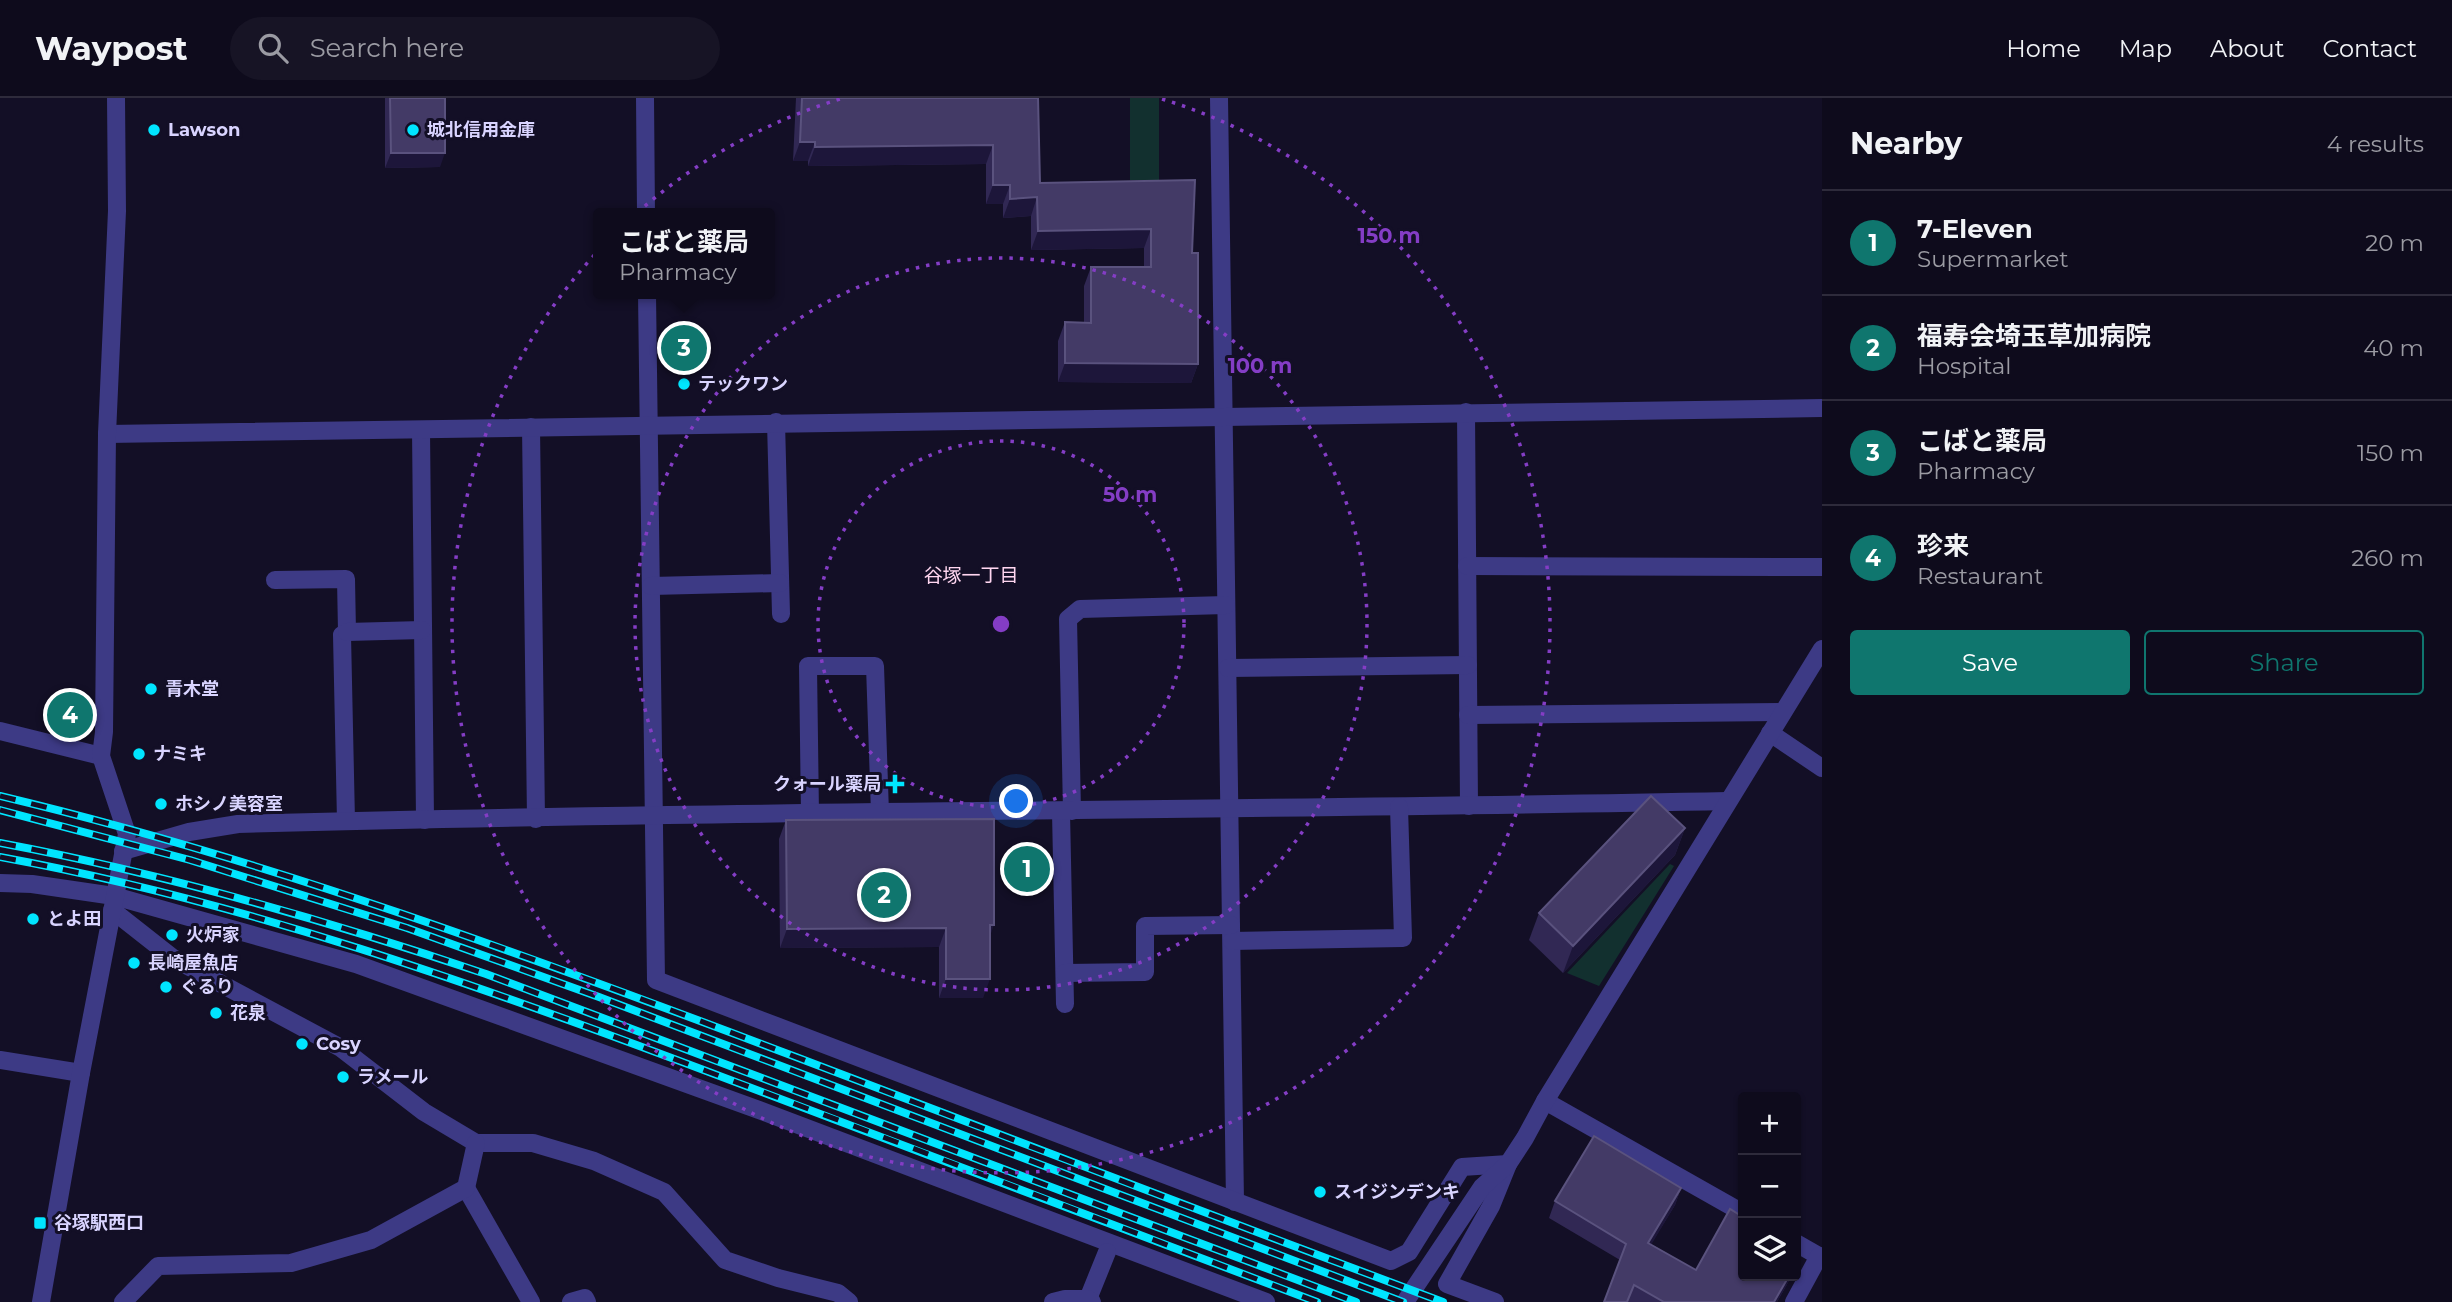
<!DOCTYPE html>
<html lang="en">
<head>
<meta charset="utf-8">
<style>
	:root { --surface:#0e0b1c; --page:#171425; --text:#f1f3f6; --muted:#9b9ba3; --line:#2e2b3b; --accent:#0f766e }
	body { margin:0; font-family:Montserrat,"Noto Sans JP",sans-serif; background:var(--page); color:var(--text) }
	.controls { position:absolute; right:21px; bottom:21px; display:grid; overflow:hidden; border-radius:7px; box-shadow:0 2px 5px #0004 }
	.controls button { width:63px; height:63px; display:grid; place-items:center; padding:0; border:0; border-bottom:2px solid var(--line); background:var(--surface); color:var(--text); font:35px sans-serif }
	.you { position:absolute; left:1017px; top:704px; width:24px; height:24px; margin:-18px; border:5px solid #fff; border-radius:50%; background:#1a73e8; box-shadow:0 0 0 10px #1a73e833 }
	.badge { display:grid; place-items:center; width:46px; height:46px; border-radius:50%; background:var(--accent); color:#fff; font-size:23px; font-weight:700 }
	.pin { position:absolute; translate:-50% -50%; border:4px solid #fff; box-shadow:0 2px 7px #0006 }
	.popup { position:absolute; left:593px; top:110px; width:182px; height:91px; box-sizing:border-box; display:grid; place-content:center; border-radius:7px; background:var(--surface); filter:drop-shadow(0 2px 5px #0005); font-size:23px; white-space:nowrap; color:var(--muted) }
	.popup b { font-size:26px; color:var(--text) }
	.popup::after { content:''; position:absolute; left:50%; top:100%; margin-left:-14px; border:14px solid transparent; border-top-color:var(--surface) }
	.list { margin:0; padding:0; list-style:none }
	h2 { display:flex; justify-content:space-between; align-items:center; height:91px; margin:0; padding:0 28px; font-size:30px }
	h2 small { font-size:23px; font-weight:400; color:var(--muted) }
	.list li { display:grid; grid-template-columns:46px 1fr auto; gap:21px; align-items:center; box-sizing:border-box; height:105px; padding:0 28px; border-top:2px solid var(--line) }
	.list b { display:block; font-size:26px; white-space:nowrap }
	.list p { margin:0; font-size:23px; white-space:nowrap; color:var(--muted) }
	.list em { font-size:23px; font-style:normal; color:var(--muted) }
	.actions { display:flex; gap:14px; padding:21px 28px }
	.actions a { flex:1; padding:16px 0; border:2px solid var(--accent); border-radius:7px; text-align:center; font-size:24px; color:var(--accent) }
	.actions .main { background:var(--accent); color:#fff }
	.icon { flex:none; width:38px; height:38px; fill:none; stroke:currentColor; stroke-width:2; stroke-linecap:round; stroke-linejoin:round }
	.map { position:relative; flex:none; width:1822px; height:1204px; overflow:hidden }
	header { display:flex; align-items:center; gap:42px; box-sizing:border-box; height:98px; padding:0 35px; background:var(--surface); border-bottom:2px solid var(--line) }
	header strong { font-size:33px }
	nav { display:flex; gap:38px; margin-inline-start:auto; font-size:24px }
	.search { width:490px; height:63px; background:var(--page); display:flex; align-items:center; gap:18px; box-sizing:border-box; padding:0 24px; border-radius:38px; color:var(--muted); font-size:26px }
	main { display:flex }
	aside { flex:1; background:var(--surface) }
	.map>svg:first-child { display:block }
	.green { fill:#12302f }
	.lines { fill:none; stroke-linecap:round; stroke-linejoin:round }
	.minor { stroke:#3d3a85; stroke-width:18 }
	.rail-casing { stroke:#00e5ff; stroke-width:8 }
	.rail { stroke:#130f26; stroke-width:5; stroke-dasharray:16; stroke-linecap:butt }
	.wall { fill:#312854 }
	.shaded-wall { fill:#1d163a }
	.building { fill:#433a66; stroke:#5a527e; stroke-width:2 }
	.ring { fill:none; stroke:#843dc5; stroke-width:3.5; stroke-dasharray:3.5 7 }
	.poi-dot { fill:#00e5ff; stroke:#130f26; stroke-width:2.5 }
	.labels { text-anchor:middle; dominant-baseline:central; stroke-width:6; stroke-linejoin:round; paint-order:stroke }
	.poi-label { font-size:18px; font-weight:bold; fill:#d9d4ff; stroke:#130f26; text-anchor:start }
	.neighbourhood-label { font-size:19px; fill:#ffd6f0; stroke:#130f26 }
	.centre { fill:#843dc5; stroke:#130f26; stroke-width:3.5 }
	.ring-label { font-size:21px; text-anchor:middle; font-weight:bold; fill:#843dc5; stroke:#130f26; stroke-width:6; stroke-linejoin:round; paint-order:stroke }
</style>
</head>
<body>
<header>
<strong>Waypost</strong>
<div class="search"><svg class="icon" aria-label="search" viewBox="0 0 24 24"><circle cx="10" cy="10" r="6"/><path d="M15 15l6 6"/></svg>Search here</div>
<nav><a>Home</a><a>Map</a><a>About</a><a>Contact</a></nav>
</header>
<main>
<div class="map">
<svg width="1822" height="1204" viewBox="0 0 1822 1204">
	<rect width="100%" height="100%" fill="#130f26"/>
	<g class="green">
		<rect x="1130" y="0" width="29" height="82"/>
		<polygon points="1670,766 1674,768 1599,888 1567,875"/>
	</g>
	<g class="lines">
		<g class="minor">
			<polyline points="645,0 646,115"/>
			<polyline points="1219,0 1235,1104"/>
			<polyline points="647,196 656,882 1391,1163 1409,1154 1462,1069 1508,1066 1491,1108 1447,1186 1495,1204"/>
			<polyline points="1466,314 1469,708"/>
			<polyline points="776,324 781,516"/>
			<polyline points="531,329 536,721"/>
			<polyline points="421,332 425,722"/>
			<polyline points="107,336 1822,310"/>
			<polyline points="1467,468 1822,469"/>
			<polyline points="275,482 346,481 347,534 342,537 346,723"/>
			<polyline points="651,488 780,485"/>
			<polyline points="347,534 422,532"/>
			<polyline points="1228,570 1468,567"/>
			<polyline points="1468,617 1783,614"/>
			<polyline points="0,633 101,658"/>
			<polyline points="1770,635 1822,670"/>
			<polyline points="1072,713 1068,521 1080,511 1226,507"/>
			<polyline points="1061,714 1065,906"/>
			<polyline points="810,716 808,568 875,568 880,715"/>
			<path d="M123 753 189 734 238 726C734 712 1231 713 1728 703"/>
			<polyline points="0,785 32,786 114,798 356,866 759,1012 1266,1204"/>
			<polyline points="112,812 173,860 341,950 424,1014 476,1045 533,1045 594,1063 664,1094 725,1162 778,1180 838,1195 849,1204"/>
			<polyline points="1232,843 1403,840 1399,709"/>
			<polyline points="1065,875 1145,874 1145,828 1231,827"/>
			<polyline points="0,962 81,975"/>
			<polyline points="1545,1003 1743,1115"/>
			<polyline points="466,1090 531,1204"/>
			<polyline points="1796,1145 1822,1160"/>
			<polyline points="1088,1201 1107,1154"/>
			<polyline points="41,1204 81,975 127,736 101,658 104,634 107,336 117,113 116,0"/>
			<polyline points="123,1204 158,1168 291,1165 371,1142 466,1090 476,1045"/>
			<polyline points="571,1204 585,1200 587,1204"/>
			<polyline points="1053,1204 1065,1201 1088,1201 1092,1204"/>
			<polyline points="1405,1204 1482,1089 1508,1066 1525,1040 1545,1003 1822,551"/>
			<polyline points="1794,1204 1819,1158"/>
		</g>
		<g class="rail-casing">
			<g id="rail">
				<path d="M0 698C273 763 534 860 796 959 1011 1041 1227 1123 1443 1204"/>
				<polyline points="0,712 190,762 407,830 599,899 1403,1204"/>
				<path d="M0 745C166 776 326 822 486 876L1356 1204"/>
				<path d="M0 759C246 804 475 886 709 974 912 1049 1114 1127 1317 1204"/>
			</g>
		</g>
		<use href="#rail" class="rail"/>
	</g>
	<g class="wall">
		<polygon points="385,0 445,0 440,69 385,70"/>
		<polygon points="796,0 1038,0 1040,85 1195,82 1192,155 1198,266 1191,285 1058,284 1058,243 1065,224 1084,224 1084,188 1091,169 1144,169 1144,150 1031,152 1031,118 1003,120 1003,106 986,106 986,66 808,68 808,63 793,63"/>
		<polygon points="786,722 990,840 983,900 939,900 939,849 780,850 779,741"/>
		<polygon points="1685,730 1675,757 1563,875 1529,842 1539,815"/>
		<polygon points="1681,1090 1675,1107 1651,1146 1696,1172 1790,1181 1777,1204 1628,1204 1620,1162 1549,1120 1555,1103"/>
	</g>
	<g class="shaded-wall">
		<polygon points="800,44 815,44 808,63 793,63"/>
		<polygon points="993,47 986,66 808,68 815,49"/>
		<polygon points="391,55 445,55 440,69 385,70"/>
		<polygon points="993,87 1010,87 1003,106 986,106"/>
		<polygon points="1037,99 1031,118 1003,120 1010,101"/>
		<polygon points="1151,131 1144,150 1031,152 1038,133"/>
		<polygon points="1065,265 1198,266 1191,285 1058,284"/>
		<polygon points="1685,730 1675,757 1563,875 1573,848"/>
		<polygon points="990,827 994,827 987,846"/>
		<polygon points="946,830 939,849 780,850 787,831"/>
		<polygon points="946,881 990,881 983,900 939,900"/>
		<polygon points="1681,1090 1675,1107 1642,1162 1648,1145"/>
		<polygon points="1789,1178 1791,1178 1790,1181 1777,1204 1774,1204"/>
	</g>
	<g class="building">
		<polygon points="390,0 445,0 445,55 391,55"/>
		<polygon points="802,0 1038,0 1040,85 1195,82 1192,155 1198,155 1198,266 1065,265 1065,224 1091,225 1091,169 1151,169 1151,131 1038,133 1037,99 1010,101 1010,87 993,87 993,47 815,49 815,44 800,44"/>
		<polygon points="1651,698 1685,730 1573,848 1539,815"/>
		<polygon points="994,721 994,827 990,827 990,881 946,881 946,830 787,831 786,722"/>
		<polygon points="1594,1038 1681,1090 1648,1145 1696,1172 1730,1111 1743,1119 1743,1178 1789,1178 1774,1204 1664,1204 1634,1187 1627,1204 1604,1204 1626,1146 1555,1103"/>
	</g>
	<g class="ring">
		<circle cx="1001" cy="526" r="183"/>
		<circle cx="1001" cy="526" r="366"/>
		<path d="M1162 1A549 549 0 1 1 840 1"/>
	</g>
	<g class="poi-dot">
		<circle cx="154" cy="32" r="7"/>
		<circle cx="413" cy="32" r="7"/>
		<circle cx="684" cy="286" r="7"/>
		<circle cx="151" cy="591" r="7"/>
		<circle cx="139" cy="656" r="7"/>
		<path d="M891.5 675.5h7v7h7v7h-7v7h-7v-7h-7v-7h7z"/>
		<circle cx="161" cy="706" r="7"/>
		<circle cx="33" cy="821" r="7"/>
		<circle cx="172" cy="837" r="7"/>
		<circle cx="134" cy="865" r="7"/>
		<circle cx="166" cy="889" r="7"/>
		<circle cx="216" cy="915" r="7"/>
		<circle cx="302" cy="946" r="7"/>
		<circle cx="343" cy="979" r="7"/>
		<circle cx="1320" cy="1094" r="7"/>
		<rect x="33" y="1118" width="14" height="14" rx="3.5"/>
	</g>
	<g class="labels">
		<g class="poi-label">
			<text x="168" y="32">Lawson</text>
			<text x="427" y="32">城北信用金庫</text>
			<text x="698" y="286">テックワン</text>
			<text x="165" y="591">青木堂</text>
			<text x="153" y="656">ナミキ</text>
			<text x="881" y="686" text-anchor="end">クォール薬局</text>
			<text x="175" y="706">ホシノ美容室</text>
			<text x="47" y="821">とよ田</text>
			<text x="186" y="837">火炉家</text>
			<text x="148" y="865">長崎屋魚店</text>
			<text x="180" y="889">ぐるり</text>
			<text x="230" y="915">花泉</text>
			<text x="316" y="946">Cosy</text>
			<text x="357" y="979">ラメール</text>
			<text x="1334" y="1094">スイジンデンキ</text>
			<text x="54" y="1125">谷塚駅西口</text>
		</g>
		<g class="neighbourhood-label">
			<text x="971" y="477">谷塚一丁目</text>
		</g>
	</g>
	<circle cx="1001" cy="526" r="10" class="centre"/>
	<g class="ring-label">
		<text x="1389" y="145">150 m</text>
		<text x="1260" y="275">100 m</text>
		<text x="1130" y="404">50 m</text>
	</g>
</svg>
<div class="controls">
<button>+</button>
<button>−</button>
<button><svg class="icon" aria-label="layers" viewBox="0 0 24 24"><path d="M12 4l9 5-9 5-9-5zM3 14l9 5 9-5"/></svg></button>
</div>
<div class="you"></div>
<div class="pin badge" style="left:1027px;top:771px">1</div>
<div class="pin badge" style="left:884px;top:797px">2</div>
<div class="pin badge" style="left:684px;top:250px">3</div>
<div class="popup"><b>こばと薬局</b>Pharmacy</div>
<div class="pin badge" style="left:70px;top:617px">4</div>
</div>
<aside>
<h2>Nearby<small>4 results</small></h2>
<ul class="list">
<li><span class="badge">1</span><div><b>7-Eleven</b><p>Supermarket</p></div><em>20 m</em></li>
<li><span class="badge">2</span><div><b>福寿会埼玉草加病院</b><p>Hospital</p></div><em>40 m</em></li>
<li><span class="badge">3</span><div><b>こばと薬局</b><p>Pharmacy</p></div><em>150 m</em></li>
<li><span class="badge">4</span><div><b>珍来</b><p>Restaurant</p></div><em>260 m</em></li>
</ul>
<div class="actions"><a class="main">Save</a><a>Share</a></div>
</aside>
</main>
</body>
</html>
